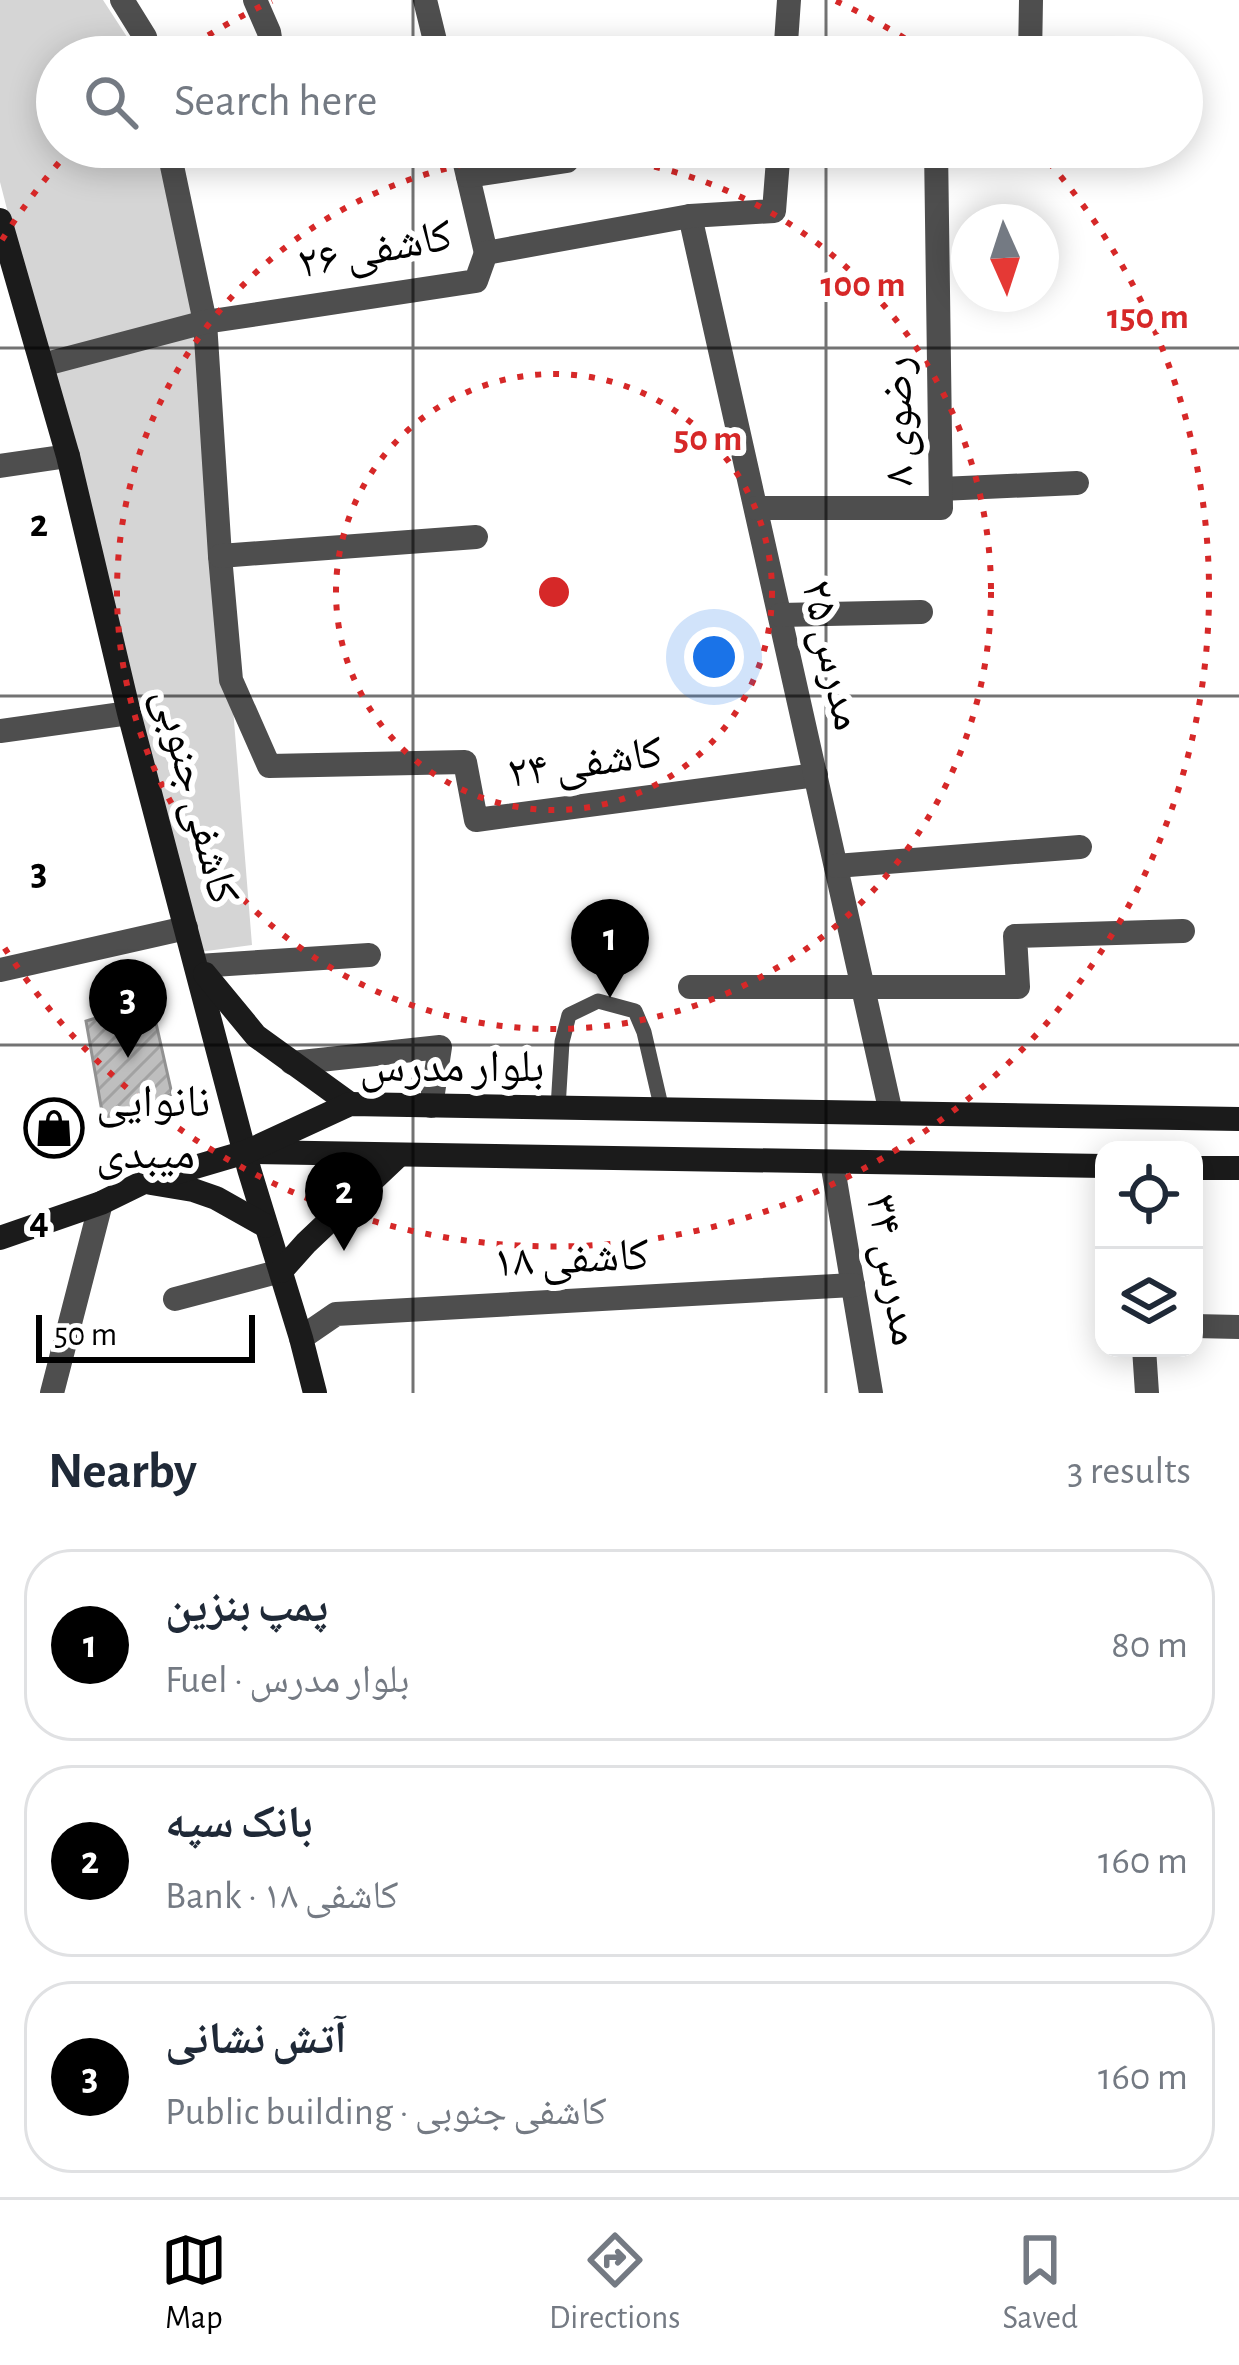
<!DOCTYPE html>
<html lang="en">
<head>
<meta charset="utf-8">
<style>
	:root { --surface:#fff; --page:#f6f6f7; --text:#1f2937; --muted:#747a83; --line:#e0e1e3; --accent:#000 }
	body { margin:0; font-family:"Alegreya Sans","Noto Naskh Arabic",sans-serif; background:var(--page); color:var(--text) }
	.controls { position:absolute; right:36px; bottom:36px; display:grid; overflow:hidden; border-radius:24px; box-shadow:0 6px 30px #0003 }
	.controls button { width:108px; height:108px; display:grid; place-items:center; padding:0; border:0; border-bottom:3px solid var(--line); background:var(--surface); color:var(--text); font:60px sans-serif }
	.compass { position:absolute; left:951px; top:204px; width:108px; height:108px; border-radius:50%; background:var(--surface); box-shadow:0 6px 30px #0003; rotate:177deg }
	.scale { position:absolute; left:36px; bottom:30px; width:219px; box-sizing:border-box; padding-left:12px; border:6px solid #000; border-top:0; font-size:33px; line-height:42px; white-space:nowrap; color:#000; -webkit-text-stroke:9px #fff; paint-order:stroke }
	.you { position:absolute; left:714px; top:657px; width:42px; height:42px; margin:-30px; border:9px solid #fff; border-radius:50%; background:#1a73e8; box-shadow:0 0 0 18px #1a73e833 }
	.badge { display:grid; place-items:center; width:78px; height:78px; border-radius:50%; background:var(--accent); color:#fff; font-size:39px; font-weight:700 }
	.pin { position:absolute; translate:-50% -99px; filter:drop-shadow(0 3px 6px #0008) }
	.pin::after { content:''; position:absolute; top:63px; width:42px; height:36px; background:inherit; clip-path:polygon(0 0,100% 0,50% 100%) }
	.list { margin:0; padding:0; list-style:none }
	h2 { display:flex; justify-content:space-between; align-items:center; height:156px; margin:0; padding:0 48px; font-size:51px }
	h2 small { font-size:39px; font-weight:400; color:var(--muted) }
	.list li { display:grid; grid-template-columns:78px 1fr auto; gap:36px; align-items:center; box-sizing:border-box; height:192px; margin:0 24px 24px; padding:0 24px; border:3px solid var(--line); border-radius:48px }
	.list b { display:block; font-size:45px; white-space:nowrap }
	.list p { margin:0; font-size:39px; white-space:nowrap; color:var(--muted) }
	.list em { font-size:39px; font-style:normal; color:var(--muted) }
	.icon { flex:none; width:66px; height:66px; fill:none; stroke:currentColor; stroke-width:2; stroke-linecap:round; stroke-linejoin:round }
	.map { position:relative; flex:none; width:1239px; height:1393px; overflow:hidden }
	.search { position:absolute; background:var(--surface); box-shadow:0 6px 30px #0003; left:36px; right:36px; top:36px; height:132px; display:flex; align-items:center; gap:30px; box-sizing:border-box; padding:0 42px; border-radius:66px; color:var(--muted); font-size:45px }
	.sheet { height:804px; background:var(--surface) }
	nav { display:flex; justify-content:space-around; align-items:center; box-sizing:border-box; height:168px; border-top:3px solid var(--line); background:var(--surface); font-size:33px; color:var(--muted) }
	nav a { display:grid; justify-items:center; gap:6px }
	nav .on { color:var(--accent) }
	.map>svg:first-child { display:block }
	.green { fill:#d5d5d5 }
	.building { fill:url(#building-hatch); stroke:#929292; stroke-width:3 }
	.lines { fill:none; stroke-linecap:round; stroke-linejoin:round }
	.lane { stroke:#4e4e4e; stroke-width:15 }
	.street { stroke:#4e4e4e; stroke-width:24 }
	.secondary { stroke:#1b1b1b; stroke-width:24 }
	.grid { fill:none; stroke:#000; stroke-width:3; stroke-opacity:0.55 }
	.ring { fill:none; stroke:#d62828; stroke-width:6; stroke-dasharray:6 12 }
	.labels { text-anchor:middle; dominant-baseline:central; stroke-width:12; stroke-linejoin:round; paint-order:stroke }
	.street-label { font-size:45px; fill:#000; stroke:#fff }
	.poi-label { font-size:45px; fill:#000; stroke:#fff; text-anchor:start }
	.grid-label { font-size:39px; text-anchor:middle; font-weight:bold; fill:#000; stroke:#fff; stroke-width:12; stroke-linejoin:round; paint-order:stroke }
	.centre { fill:#d62828; stroke:#fff; stroke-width:6 }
	.ring-label { font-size:36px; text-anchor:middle; font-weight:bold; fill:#d62828; stroke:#fff; stroke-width:12; stroke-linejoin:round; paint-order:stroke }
</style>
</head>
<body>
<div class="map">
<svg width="1239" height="1393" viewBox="0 0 1239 1393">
	<defs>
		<pattern id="building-hatch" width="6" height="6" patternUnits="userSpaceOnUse" patternTransform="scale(3)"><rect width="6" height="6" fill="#bebebe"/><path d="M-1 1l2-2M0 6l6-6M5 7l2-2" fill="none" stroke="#a2a2a2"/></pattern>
	</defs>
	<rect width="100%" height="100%" fill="#fff"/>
	<polygon class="green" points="0,0 103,0 140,57 57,57 57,147 164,147 211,434 252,945 199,952 0,182"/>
	<polygon class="building" points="151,1001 172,1094 104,1123 86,1021"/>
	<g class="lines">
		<polyline class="lane" points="558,1108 562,1042 569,1015 598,1001 635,1011 644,1032 662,1110"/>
		<g class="street">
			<polyline points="122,0 145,37 150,57"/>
			<polyline points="255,0 269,32 273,57"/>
			<polyline points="425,0 439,57"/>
			<polyline points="785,57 789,0"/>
			<polyline points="1030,57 1031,0"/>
			<polyline points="168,147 205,322 220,556 231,680 269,766 465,762 476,820 816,775"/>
			<polyline points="461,147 486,253"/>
			<polyline points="468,176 567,161"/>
			<polyline points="690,216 891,1113"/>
			<polyline points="42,365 205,322 476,281 486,253 690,216 774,211 779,147"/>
			<polyline points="0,466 68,456"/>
			<polyline points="941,489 1077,483"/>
			<polyline points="756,508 941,508 936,147"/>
			<polyline points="220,556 476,537"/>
			<polyline points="780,615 921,612"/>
			<polyline points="0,731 129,713"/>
			<polyline points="836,866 1080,847"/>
			<polyline points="198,966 369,955"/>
			<polyline points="0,970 186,928"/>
			<polyline points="690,987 1018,987 1015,936 1183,931"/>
			<polyline points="292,1063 440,1047 431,1106"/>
			<polyline points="832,1162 871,1393"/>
			<polyline points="175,1299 281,1271"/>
			<polyline points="1194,1326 1239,1327"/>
			<polyline points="301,1338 336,1314 853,1285"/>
			<polyline points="1144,1348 1147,1393"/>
			<polyline points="52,1393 101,1203"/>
		</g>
		<g class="secondary">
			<polyline points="0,220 68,456 129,713 249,1169 301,1338 315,1393"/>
			<polyline points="205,974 256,1036 350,1104"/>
			<polyline points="254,1152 1104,1166"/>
			<polyline points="1194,1168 1239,1168"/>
			<polyline points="151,1183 193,1190 216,1198 266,1226"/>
			<polyline points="0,1238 101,1203 144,1182 246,1152 350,1104 1239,1119"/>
			<polyline points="281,1271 306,1243 399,1155"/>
		</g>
	</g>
	<path class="grid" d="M413 0V57M826 0V57M413 147V1393M826 147V1393M0 348H1239M0 696H1239M0 1045H1239"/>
	<g class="ring">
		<circle cx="554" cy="592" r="218"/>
		<circle cx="554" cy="592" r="437"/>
		<path d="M2 240A655 655 0 0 1 71 149M178 55A655 655 0 0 1 272 1M836 1A655 655 0 0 1 930 55M1037 149A655 655 0 1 1 2 944"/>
	</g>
	<defs>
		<g id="shop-ring" transform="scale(3)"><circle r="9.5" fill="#fff" stroke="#000" stroke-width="1.5"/><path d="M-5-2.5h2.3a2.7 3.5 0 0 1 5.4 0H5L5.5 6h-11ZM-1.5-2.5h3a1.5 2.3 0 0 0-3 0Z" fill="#000"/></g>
	</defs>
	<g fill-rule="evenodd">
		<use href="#shop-ring" x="54" y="1128"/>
	</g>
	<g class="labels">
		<g class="street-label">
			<text transform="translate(375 250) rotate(-11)">کاشفی ۲۶</text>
			<text transform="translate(898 421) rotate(-91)">رضوی ۸</text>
			<text transform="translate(832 655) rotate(77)">مدرس ۲۵</text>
			<text transform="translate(585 763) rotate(-8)">کاشفی ۲۴</text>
			<text transform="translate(196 796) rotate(75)">کاشفی جنوبی</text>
			<text x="452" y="1067">بلوار مدرس</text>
			<text transform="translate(571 1259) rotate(-3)">کاشفی ۱۸</text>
			<text transform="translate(893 1270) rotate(80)">مدرس ۳۴</text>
		</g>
		<g class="poi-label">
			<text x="96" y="1102">نانوایی<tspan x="96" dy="52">میبدی</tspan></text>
		</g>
	</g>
	<g class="grid-label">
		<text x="39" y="536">2</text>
		<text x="39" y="884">3</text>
		<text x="39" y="1233">4</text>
	</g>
	<circle cx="554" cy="592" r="18" class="centre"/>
	<g class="ring-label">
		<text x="863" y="296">100 m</text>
		<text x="1148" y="328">150 m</text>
		<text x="708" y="450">50 m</text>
	</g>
</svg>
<div class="controls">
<button><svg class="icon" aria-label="locate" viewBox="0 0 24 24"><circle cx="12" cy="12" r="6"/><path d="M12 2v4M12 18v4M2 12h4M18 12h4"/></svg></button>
<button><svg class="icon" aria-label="layers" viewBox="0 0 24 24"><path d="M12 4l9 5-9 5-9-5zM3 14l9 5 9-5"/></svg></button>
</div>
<svg class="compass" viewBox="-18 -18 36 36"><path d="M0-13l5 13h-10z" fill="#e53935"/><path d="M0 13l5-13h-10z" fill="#747a83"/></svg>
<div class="scale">50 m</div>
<div class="you"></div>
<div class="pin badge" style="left:610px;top:998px">1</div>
<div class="pin badge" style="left:344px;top:1251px">2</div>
<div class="pin badge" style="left:128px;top:1058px">3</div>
<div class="search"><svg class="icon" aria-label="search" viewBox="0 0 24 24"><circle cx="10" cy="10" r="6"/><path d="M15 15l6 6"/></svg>Search here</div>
</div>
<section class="sheet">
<h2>Nearby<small>3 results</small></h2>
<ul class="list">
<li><span class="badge">1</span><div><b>پمپ بنزین</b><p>Fuel · بلوار مدرس</p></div><em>80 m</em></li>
<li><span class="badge">2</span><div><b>بانک سپه</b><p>Bank · کاشفی ۱۸</p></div><em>160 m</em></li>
<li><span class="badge">3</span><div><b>آتش نشانی</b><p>Public building · کاشفی جنوبی</p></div><em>160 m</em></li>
</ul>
</section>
<nav>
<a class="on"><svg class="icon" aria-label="map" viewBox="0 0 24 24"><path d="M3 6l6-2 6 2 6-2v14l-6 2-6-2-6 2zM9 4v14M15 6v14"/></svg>Map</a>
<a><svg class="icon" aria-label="directions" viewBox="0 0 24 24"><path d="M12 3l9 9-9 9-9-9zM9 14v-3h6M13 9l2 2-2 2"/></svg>Directions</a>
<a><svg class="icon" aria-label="saved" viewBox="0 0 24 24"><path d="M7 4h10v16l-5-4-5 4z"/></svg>Saved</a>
</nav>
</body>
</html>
